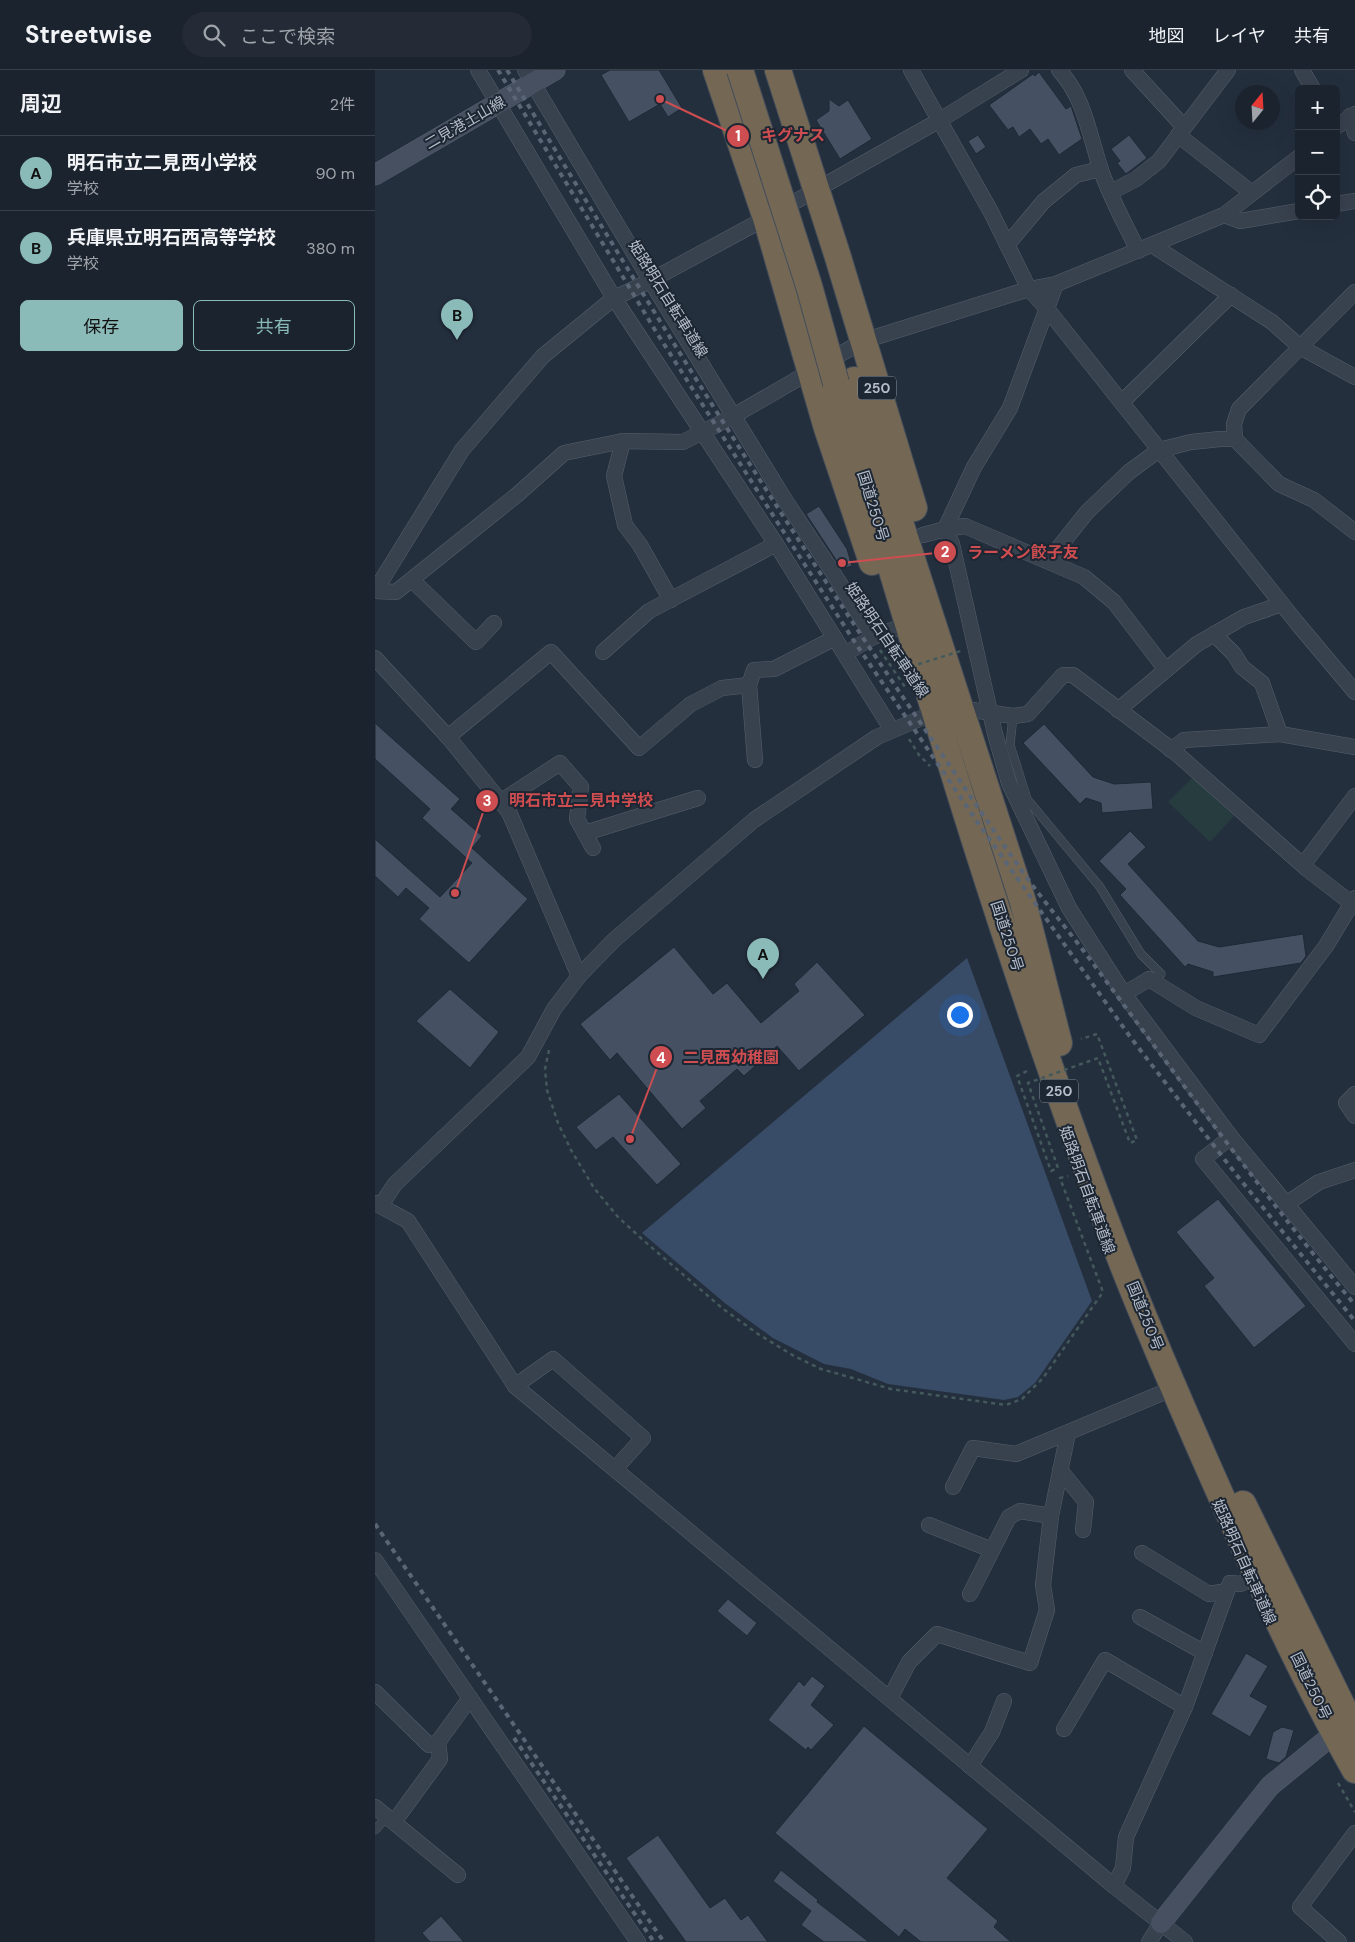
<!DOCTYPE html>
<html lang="ja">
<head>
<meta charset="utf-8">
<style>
	:root { --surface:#1b232e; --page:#242b36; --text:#f1f3f6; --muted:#a0a4aa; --line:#39404a; --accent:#8bbbb9 }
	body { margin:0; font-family:"DM Sans","Noto Sans JP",sans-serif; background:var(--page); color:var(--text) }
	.controls { position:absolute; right:15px; top:15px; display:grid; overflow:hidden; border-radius:8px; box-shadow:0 5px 20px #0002 }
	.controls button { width:45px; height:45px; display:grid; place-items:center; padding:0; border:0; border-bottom:1px solid var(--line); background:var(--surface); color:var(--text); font:25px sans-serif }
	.compass { position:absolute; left:860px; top:15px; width:45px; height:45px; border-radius:50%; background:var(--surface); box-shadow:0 5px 20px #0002; rotate:18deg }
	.you { position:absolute; left:584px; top:944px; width:18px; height:18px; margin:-12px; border:4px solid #fff; border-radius:50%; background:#1a73e8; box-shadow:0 0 0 8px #1a73e833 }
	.badge { display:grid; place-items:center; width:32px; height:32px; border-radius:50%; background:var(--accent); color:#111; font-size:16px; font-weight:700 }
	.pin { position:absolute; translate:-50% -41px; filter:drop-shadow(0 1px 2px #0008) }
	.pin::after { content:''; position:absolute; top:26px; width:18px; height:15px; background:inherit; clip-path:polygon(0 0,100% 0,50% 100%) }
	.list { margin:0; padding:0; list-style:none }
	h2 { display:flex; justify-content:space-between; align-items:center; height:65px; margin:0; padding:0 20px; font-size:21px }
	h2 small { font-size:16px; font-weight:400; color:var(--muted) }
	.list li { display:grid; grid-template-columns:32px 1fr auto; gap:15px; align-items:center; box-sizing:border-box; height:75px; padding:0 20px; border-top:1px solid var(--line) }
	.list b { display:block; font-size:19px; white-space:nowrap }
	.list p { margin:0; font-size:16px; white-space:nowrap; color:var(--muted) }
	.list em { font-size:16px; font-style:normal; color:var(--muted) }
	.actions { display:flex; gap:10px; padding:15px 20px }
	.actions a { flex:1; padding:11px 0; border:1px solid var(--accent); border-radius:8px; text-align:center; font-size:18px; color:var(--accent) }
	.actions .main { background:var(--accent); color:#111 }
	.icon { flex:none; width:28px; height:28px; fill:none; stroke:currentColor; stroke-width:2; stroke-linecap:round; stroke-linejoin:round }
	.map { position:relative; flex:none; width:980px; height:1872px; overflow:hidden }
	header { display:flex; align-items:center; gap:30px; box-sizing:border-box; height:70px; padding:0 25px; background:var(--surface); border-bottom:1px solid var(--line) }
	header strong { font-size:24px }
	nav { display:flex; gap:28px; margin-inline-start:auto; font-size:18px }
	.search { width:350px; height:45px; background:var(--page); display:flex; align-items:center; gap:12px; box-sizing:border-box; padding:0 18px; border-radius:28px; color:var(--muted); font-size:19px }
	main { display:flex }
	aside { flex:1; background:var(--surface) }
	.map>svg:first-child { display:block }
	.green { fill:#263c3f }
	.water { fill:#394c67 }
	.building { fill:#455162; stroke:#1f2835 }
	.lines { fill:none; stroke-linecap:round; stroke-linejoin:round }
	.lane-casing { stroke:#565f6c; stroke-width:9 }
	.street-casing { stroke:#565f6c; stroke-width:16 }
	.secondary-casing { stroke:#565f6c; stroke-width:21 }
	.highway-casing { stroke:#434c59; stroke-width:28 }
	.path { stroke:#44595c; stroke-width:2.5; stroke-dasharray:4 4; stroke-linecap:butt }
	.lane { stroke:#38414e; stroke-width:8 }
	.street { stroke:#38414e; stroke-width:15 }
	.secondary { stroke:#465061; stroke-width:20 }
	.highway { stroke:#746855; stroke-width:26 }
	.rail { stroke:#5a6575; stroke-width:4; stroke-dasharray:5 5; stroke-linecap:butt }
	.highway-bridge-casing { stroke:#434c59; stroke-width:28; stroke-linecap:butt }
	.path-bridge { stroke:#44595c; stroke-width:2.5; stroke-dasharray:4 4; stroke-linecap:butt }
	.highway-bridge { stroke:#746855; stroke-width:26 }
	.labels { text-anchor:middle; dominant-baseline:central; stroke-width:4; stroke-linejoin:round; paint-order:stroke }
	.shield { fill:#1d2633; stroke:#878f9c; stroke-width:1 }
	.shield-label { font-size:14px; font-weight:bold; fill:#b4bcc9 }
	.street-label { font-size:15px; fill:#b4bcc9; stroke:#1d2633 }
	.leader { fill:none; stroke:#ce4d50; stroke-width:2 }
	.callout-dot { fill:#ce4d50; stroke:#1d2633; stroke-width:2 }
	.mark-label { font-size:15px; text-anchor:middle; font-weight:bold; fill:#fff }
	.callout-label { font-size:16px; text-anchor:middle; font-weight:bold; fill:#ce4d50; stroke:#1d2633; stroke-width:4; stroke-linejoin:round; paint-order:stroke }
</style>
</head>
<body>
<header>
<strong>Streetwise</strong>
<div class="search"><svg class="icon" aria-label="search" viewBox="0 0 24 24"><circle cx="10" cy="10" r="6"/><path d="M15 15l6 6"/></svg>ここで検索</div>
<nav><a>地図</a><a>レイヤ</a><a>共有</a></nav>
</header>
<main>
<aside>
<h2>周辺<small>2件</small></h2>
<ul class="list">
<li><span class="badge">A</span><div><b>明石市立二見西小学校</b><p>学校</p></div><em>90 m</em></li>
<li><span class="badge">B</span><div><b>兵庫県立明石西高等学校</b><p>学校</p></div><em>380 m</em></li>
</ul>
<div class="actions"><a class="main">保存</a><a>共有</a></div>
</aside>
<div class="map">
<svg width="980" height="1872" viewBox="0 0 980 1872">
	<rect width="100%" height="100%" fill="#242f3e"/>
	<polygon class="green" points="818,707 859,746 835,772 793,732"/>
	<polygon class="water" points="592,888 717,1231 660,1313 643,1327 629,1330 513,1314 476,1299 449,1294 398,1268 351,1234 267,1163"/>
	<g class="building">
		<polygon points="235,0 284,0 307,38 293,47 285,34 254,52 226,5"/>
		<polygon points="664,2 691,39 696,36 707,69 684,85 673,69 666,74 655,59 644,67 638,57 633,60 614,35 658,4 660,6"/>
		<polygon points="454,29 464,36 473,30 497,69 465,89 441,50 454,41"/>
		<polygon points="603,65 611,77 601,84 593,71"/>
		<polygon points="754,65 772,88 751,104 742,93 745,91 736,79"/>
		<polygon points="444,436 472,479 477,496 467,499 431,444"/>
		<polygon points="0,653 85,729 76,739 107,766 97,778 153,829 94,893 44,849 54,838 31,818 23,827 0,806 0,769 65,827 97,793 47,748 55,739 0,689"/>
		<polygon points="669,654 718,707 739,714 776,712 778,739 727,743 726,733 711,728 705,734 648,673"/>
		<polygon points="755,761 771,777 753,794 823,871 844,877 928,864 931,886 926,893 838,907 838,902 813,894 810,897 745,825 751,819 724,791"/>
		<polygon points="299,877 338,924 352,913 386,953 424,921 419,914 442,892 490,945 424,1001 402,976 369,1006 362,999 325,1031 331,1038 307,1059 242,983 235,990 205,954"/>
		<polygon points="75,919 124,962 95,998 41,951"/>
		<polygon points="244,1024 306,1094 282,1115 238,1067 221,1080 201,1057"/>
		<polygon points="843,1129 931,1236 879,1278 829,1216 839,1208 801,1162"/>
		<polygon points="353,1529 382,1553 372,1566 342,1541"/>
		<polygon points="871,1583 893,1596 875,1626 893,1636 875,1667 836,1644"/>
		<polygon points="437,1606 450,1616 436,1635 459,1655 436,1680 433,1677 431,1680 393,1650 424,1611 429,1616"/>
		<polygon points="489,1656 613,1759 572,1808 623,1851 619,1857 636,1872 546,1872 530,1859 524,1867 400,1763"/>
		<polygon points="907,1657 919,1660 911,1687 904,1693 891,1689 898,1662"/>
		<polygon points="283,1765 335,1838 350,1828 366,1850 373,1845 393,1872 311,1872 251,1788"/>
		<polygon points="406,1800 443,1830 442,1832 494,1872 449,1872 426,1855 436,1841 398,1811"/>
		<polygon points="66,1846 89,1872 55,1872 47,1863"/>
	</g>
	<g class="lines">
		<g class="lane-casing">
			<g id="lane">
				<polyline points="638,646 635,675 652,729 725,817 766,884 786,904"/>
				<polyline points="0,1760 11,1748"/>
			</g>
		</g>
		<g class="street-casing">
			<g id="street">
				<polyline points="103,0 239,228 401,474 517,660"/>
				<polyline points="150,0 275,210 410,430 457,501 498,567"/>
				<polyline points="536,0 616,142 654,219 673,240 922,553 980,622"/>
				<path d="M684 0C709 27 714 63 725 97 734 126 750 153 763 181"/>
				<polyline points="757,0 809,57"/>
				<polyline points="927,0 938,19"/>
				<polyline points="975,46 980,63"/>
				<polyline points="961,57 980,44"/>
				<polyline points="803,65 877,123"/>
				<polyline points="736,122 761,109 784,91 853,0"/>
				<polyline points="961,134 980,131"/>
				<polyline points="849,145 865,151 924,141"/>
				<polyline points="632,175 669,131 701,105 725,99"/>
				<polyline points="777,175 897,252 925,277 980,307"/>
				<polyline points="980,222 864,339 859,354 860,369 904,414 939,430 980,462"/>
				<polyline points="747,332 856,225"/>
				<polyline points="248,371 239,406 250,455 265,475 296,530"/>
				<polyline points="548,465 570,459 599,397 635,338 681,214"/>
				<polyline points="673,491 712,442 754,402 784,380 816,372 845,369 860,369"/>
				<polyline points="37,510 101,572 119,553"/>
				<polyline points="0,521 21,522 143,424 189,383 248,371 308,372 355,348 488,271 654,219 681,214 849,145 924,87"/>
				<polyline points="0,521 87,380 168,286 239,228 269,214 391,148 565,50 646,0"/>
				<polyline points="839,564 859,584 867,597 887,613 905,664"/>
				<polyline points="228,582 274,541 401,474"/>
				<polyline points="470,584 498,567 520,559"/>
				<polyline points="0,588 73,667 134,742 204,906"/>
				<polyline points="791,600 739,532 709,507 590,456 570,459 577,474 620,664 634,713 694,838 749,924 856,1067 980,1217"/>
				<polyline points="743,640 822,574 869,547 907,534"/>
				<polyline points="73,667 176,582 264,678 316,634 347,618 374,615"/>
				<polyline points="796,680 809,670 905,664 980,677"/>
				<polyline points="380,690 374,615 379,600 399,599 460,568"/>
				<polyline points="125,732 185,693 206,717 202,749 218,778"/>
				<polyline points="210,763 323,728"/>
				<polyline points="928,795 980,726"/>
				<polyline points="749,924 774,909 821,938 884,965 951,876 980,828"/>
				<polyline points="980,1024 971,1033 980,1046"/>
				<polyline points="856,1067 828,1089 980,1274"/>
				<polyline points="0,1133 33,1151 140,1316 739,1816 810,1872"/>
				<polyline points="911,1134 944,1112 980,1100"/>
				<polyline points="6,1135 20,1114 153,987 179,939 204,906 239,870 379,750 502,667 549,647 584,638 638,646 653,644 688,605 698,605 801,683 932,799 980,836"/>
				<polyline points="140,1316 178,1289 268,1368 240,1399"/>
				<polyline points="685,1400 711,1432 708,1460"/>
				<polyline points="578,1417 598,1378 641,1384 799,1318"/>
				<polyline points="554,1455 617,1480"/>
				<polyline points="767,1483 834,1524 852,1521"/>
				<polyline points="0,1490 263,1872"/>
				<polyline points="595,1524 634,1447 645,1441 676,1446"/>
				<polyline points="765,1547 830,1583"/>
				<polyline points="0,1622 54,1675 63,1672 95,1628"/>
				<polyline points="515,1628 534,1592 562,1564 655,1593 672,1540 668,1515 676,1446 693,1363"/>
				<polyline points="689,1659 730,1590 810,1637"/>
				<polyline points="595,1696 617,1662 629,1631"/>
				<polyline points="0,1737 83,1805"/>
				<polyline points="19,1752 65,1689 63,1672"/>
				<polyline points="739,1816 748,1798 751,1767 810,1637 855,1513 866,1514 881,1505"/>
				<polyline points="774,1872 786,1853"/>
				<polyline points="964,1872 925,1837 980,1763"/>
			</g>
		</g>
		<g class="secondary-casing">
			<g id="secondary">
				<polyline points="0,105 180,0"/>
				<polyline points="786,1853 895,1716 971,1654"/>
			</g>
		</g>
		<g class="highway-casing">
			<g id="highway">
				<polyline points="341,0 391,148 452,358 497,492"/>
				<polyline points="403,0 462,184 539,438"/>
				<polyline points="479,310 648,832 684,973"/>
				<path d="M461 313C547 601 631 891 739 1172 767 1246 799 1319 831 1392 877 1496 924 1601 980 1700"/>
				<polyline points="868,1434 980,1662"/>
			</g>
		</g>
		<g class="path">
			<polyline points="505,580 530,617"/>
			<polyline points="534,669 544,685 555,696"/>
			<polyline points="174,980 170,999 172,1020 183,1053 196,1080 219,1118 243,1147 268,1170 347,1238 383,1264 419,1286 446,1299 516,1319 631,1335 647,1329 668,1308 728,1222 685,1108 693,1106"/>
			<polyline points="963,1713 980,1742"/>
		</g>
		<use href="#lane" class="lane"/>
		<use href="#street" class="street"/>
		<use href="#secondary" class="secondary"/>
		<use href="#highway" class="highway"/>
		<g class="rail">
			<polyline points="123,0 280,260 401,450 481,574 603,753 756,968 860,1103 980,1251"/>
			<path d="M132 0C269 228 409 455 560 674 590 718 619 762 650 805 670 833 693 860 714 888 801 1005 887 1123 980 1235"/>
			<polyline points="0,1454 289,1872"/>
			<polyline points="139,1668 279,1872"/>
		</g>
		<g class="highway-bridge-casing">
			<polyline id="highway-bridge" points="365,0 434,216 461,313"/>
		</g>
		<g class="path-bridge">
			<polyline points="528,599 589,580"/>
			<polyline points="652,1001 642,1006 676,1101 683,1098 653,1013 723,988 755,1073 762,1070 722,964 706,969"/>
		</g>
		<use href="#highway-bridge" class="highway-bridge"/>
	</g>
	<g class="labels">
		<g class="shield">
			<rect x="483" y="306.5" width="38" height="23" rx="4"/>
			<rect x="665" y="1009.5" width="38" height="23" rx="4"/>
		</g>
		<g class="shield-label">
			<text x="502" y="318">250</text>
			<text x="684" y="1021">250</text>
		</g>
		<g class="street-label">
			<text transform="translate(90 53) rotate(-30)">二見港土山線</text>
			<text transform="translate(293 229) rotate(58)">姫路明石自転車道線</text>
			<text transform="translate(498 436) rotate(73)">国道250号</text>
			<text transform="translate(512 570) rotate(56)">姫路明石自転車道線</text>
			<text transform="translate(632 866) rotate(72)">国道250号</text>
			<text transform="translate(712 1120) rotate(70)">姫路明石自転車道線</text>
			<text transform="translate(770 1246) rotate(68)">国道250号</text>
			<text transform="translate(869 1492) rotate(66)">姫路明石自転車道線</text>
			<text transform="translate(936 1616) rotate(64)">国道250号</text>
		</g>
	</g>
	<path class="leader" d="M285 29L363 66M467 493L570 482M80 823L112 731M255 1069L286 987"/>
	<g class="callout-dot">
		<circle cx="285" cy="29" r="5"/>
		<circle cx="467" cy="493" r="5"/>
		<circle cx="80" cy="823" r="5"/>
		<circle cx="255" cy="1069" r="5"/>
		<circle cx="363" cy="66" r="12"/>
		<circle cx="570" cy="482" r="12"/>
		<circle cx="112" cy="731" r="12"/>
		<circle cx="286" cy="987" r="12"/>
	</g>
	<g class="mark-label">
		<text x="363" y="71">1</text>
		<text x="570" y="487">2</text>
		<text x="112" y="736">3</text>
		<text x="286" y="993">4</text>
	</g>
	<g class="callout-label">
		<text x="418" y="71">キグナス</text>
		<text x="648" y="488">ラーメン餃子友</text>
		<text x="206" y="736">明石市立二見中学校</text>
		<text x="356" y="993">二見西幼稚園</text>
	</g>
</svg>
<div class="controls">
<button>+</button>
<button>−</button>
<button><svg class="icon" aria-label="locate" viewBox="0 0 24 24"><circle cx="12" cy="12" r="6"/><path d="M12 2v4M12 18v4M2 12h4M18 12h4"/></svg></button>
</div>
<svg class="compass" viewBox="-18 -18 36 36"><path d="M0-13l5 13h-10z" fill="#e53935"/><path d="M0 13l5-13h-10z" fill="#a0a4aa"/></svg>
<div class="you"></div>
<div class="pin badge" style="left:388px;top:909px">A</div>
<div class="pin badge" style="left:82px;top:270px">B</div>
</div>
</main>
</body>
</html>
